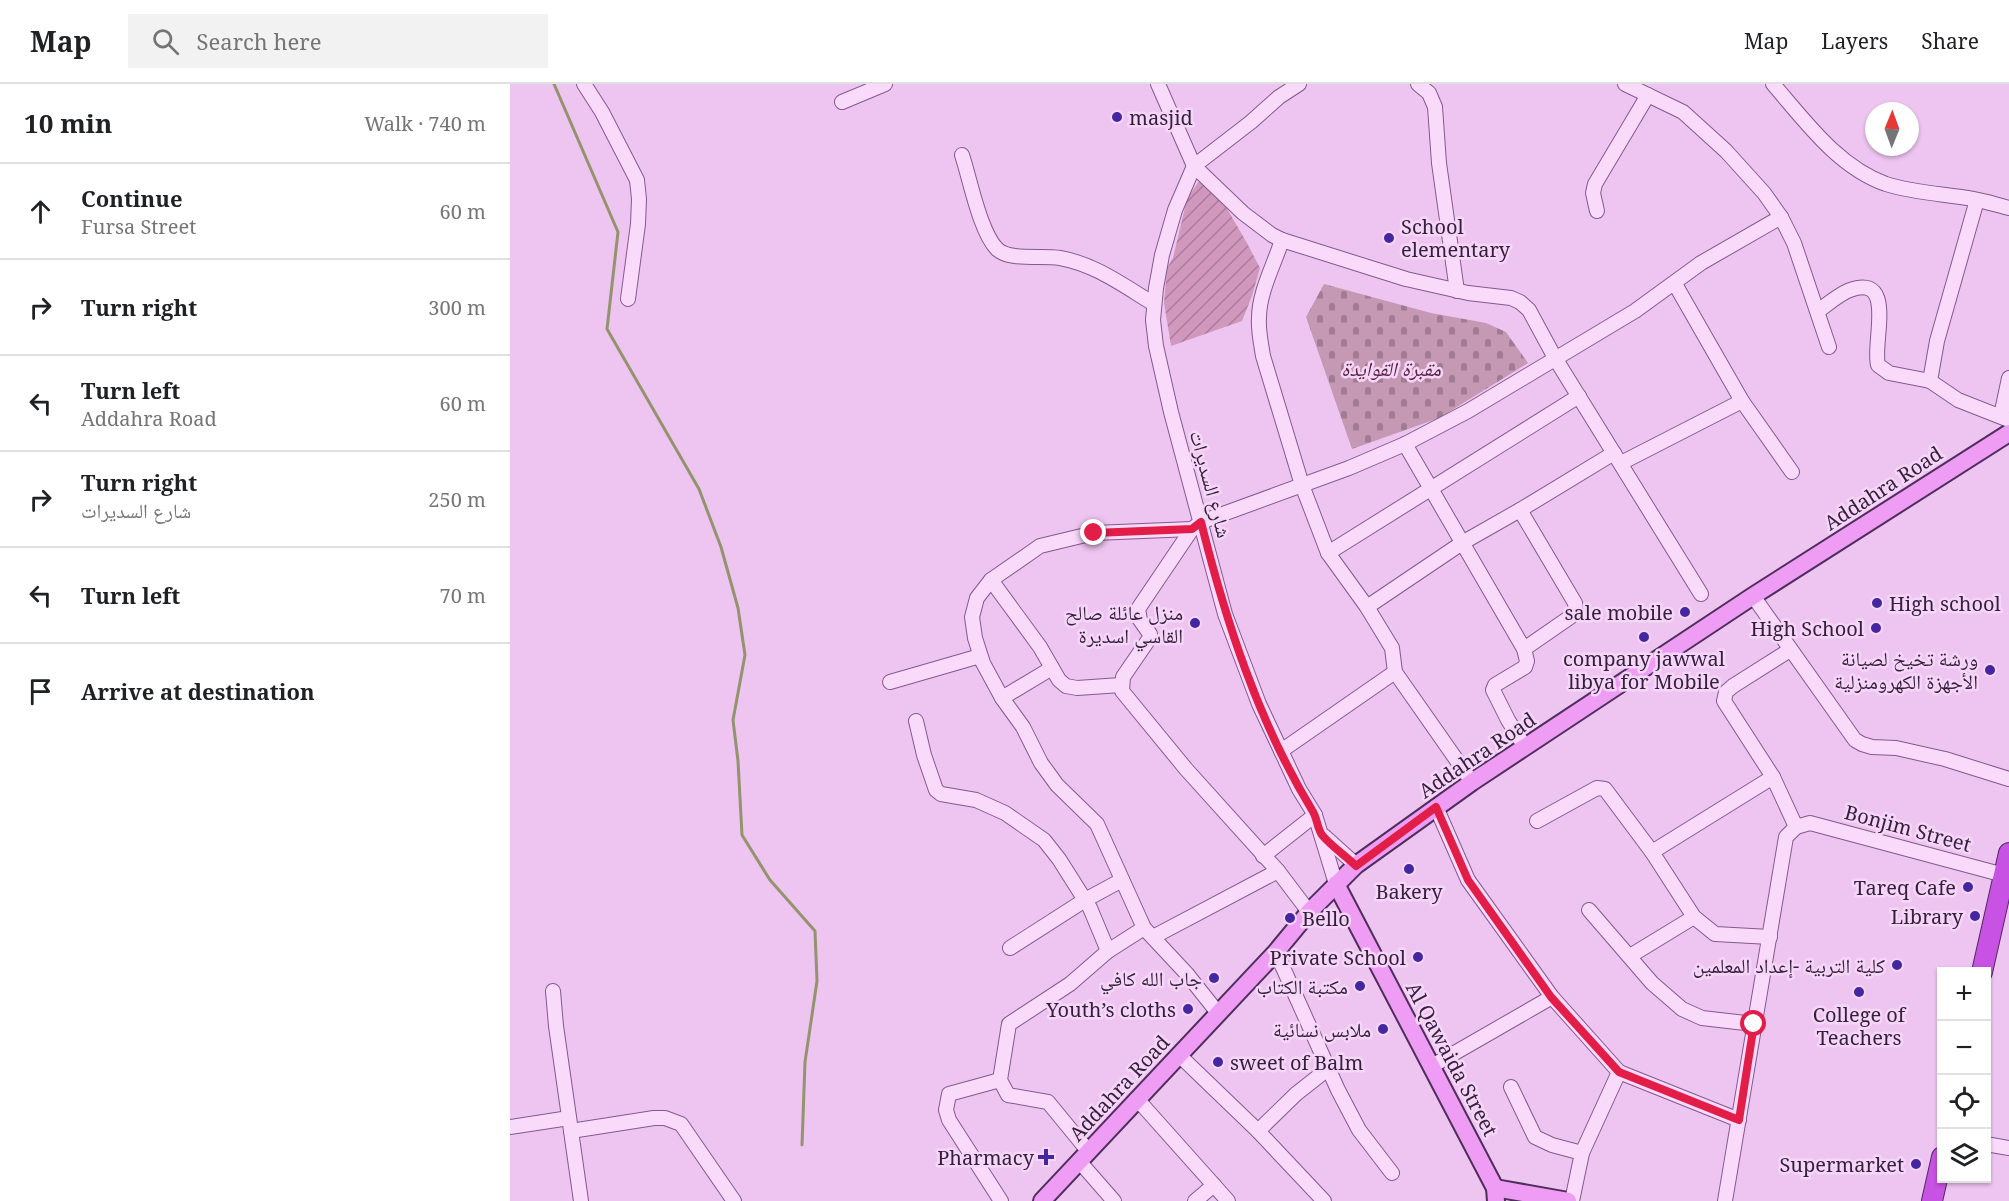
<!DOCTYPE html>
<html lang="en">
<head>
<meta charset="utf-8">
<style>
	:root { --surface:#fff; --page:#f2f2f2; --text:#202124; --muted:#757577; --line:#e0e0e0 }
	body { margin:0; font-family:"Noto Serif","Noto Naskh Arabic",serif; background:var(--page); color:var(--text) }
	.controls { position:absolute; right:18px; bottom:18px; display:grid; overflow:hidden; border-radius:0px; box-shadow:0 2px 4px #0004 }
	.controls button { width:54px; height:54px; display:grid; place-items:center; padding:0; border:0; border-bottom:2px solid var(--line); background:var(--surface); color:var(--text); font:30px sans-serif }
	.compass { position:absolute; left:1355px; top:18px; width:54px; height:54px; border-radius:50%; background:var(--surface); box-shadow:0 2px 4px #0004; rotate:1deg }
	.stop { position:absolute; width:18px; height:18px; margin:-14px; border:4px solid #e11d48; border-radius:50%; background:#fff }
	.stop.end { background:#e11d48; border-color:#fff; box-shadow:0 2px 6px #0008 }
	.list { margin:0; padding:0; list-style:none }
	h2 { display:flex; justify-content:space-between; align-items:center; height:78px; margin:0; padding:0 24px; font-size:26px }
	h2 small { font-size:20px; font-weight:400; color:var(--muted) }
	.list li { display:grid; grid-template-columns:39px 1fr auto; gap:18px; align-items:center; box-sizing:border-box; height:96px; padding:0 24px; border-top:2px solid var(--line) }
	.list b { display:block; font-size:22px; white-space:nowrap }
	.list p { margin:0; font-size:20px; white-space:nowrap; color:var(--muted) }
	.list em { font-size:20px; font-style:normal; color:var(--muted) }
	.icon { flex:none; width:33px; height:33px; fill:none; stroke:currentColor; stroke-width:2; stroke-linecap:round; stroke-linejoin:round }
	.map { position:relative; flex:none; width:1499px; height:1117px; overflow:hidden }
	header { display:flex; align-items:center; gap:36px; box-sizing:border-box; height:84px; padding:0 30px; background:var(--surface); border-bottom:2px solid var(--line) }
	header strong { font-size:28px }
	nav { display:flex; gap:33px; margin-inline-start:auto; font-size:21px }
	.search { width:420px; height:54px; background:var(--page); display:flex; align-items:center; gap:15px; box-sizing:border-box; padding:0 21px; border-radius:0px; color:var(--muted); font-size:22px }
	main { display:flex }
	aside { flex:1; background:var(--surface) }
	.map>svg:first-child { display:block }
	.cemetery { fill:url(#cemetery-stones) }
	.garden { fill:url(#garden-furrows) }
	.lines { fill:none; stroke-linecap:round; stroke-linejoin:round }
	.stream { stroke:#93936d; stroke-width:3 }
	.minor-casing { stroke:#825a8e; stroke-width:16 }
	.major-casing { stroke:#4e2e5b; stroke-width:20 }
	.highway-casing { stroke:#4e2e5b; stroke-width:22 }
	.minor { stroke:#f9dafb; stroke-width:14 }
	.major { stroke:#ef9cf5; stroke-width:16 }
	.highway { stroke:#c752e4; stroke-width:20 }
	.route { stroke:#e11d48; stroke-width:8 }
	.poi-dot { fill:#4326a0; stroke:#f6d6f8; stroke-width:2 }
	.labels { text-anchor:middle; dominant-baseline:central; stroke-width:5; stroke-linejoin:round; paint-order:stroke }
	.poi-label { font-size:20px; fill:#351f3d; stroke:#f6d6f8; text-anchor:end }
	.park-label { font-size:20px; font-style:italic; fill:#5a2440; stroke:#f6d6f8 }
	.street-label { font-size:20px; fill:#351f3d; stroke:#f6d6f8 }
</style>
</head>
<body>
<header>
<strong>Map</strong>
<div class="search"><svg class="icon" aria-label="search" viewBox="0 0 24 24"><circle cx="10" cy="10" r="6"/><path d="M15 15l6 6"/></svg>Search here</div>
<nav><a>Map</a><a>Layers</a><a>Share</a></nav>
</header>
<main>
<aside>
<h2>10 min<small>Walk · 740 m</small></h2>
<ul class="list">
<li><svg class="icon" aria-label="ahead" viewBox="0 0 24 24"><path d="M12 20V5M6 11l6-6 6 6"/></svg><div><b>Continue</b><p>Fursa Street</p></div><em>60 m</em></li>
<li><svg class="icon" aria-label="right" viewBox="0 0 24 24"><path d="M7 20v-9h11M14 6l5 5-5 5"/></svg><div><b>Turn right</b></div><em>300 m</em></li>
<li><svg class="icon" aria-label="left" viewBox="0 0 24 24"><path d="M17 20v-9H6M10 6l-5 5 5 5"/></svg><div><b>Turn left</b><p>Addahra Road</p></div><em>60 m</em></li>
<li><svg class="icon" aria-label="right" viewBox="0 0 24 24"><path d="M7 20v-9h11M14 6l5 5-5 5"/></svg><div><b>Turn right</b><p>شارع السديرات</p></div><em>250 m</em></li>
<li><svg class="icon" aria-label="left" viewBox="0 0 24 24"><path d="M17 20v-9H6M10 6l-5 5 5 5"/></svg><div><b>Turn left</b></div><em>70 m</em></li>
<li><svg class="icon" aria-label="arrive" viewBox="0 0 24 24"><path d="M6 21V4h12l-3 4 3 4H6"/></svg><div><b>Arrive at destination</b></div></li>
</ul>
</aside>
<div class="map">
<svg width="1499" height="1117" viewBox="0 0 1499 1117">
	<defs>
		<pattern id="cemetery-stones" width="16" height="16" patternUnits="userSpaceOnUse" patternTransform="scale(1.5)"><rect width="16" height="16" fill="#c598b4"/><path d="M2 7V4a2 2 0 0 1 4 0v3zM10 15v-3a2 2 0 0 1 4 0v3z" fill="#a17b94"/></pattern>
		<pattern id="garden-furrows" width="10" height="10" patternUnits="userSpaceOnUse" patternTransform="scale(1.5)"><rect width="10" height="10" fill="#d098bc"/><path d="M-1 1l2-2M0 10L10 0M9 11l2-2" fill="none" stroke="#aa7b9a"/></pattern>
	</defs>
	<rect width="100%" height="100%" fill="#eec5f1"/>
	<polygon class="cemetery" points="814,200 921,229 976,239 996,248 1018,279 929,334 842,365 796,233"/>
	<polygon class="garden" points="689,97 712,116 737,159 750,184 742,212 732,237 661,262 654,219 657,184 663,174 677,115"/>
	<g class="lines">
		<polyline class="stream" points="44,0 108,148 97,245 189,405 211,463 228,524 235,571 223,636 228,677 232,751 260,796 305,847 307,897 295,978 292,1061"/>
		<g class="minor-casing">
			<g id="minor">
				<polyline points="74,0 92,28 127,96 129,115 128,140 118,215"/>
				<polyline points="648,0 684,82 733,129 762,151 772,156 896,195 958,209 1001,214 1010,218 1019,226 1045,274 1191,510"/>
				<polyline points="789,0 769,13 741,38 684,82 665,126 652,171 646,204 643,236 646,262 661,328 715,530 749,620 789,705 805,731 826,800"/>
				<polyline points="908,0 919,9 925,23 929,79 947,207"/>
				<polyline points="1115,0 1173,28 1216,67 1254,109 1271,133 1284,159 1319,263"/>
				<path d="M1263 0C1296 38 1328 83 1376 100 1404 109 1435 110 1463 115 1475 117 1487 121 1499 124"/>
				<polyline points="332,18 375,0"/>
				<path d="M452 71C460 95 470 148 487 165 499 177 533 171 550 174 585 180 614 202 644 220"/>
				<polyline points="1467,116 1427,257 1420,297 1448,316 1499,336"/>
				<polyline points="1087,127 1083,109 1085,100 1138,11"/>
				<path d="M772 156C764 181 749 208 749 234 748 246 751 259 753 272L792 401 818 469 857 523 882 564 885 588 962 698"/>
				<polyline points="1165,200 1232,317"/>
				<path d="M1308 227C1318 220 1329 210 1340 206 1387 189 1362 259 1368 281L1379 289 1420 297"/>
				<polyline points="1491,332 1499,294"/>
				<polyline points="895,360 1014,565 1017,577 1015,583 985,601 983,606 998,636 1015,663"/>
				<polyline points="1111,379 1232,317 1282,388"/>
				<polyline points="1010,426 1104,369"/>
				<polyline points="682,445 584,449 530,462 481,496 467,514 462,533 465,554 473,579 492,614 513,643 531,679 547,701 587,740 634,844 677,890 708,929"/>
				<polyline points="818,469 1069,312"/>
				<polyline points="481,496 530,563 549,596 556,602 567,604 611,601"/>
				<polyline points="1243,512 1345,656 1352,660 1362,663 1386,664 1435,675 1499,695"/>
				<polyline points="857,523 952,459 1010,426 1065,519 1066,529 1014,565"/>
				<polyline points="1280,566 1223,602 1216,608 1214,617 1263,693 1286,743"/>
				<polyline points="380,598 470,572"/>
				<polyline points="492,614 542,584"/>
				<polyline points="406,637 414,671 426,706 431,710 466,716 495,729 534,756 549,775 580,824 598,867"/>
				<polyline points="771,667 885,588"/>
				<polyline points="926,723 958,796 1042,913 1109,988 1229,1036"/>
				<polyline points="1027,737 1087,704 1095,705 1142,768 1184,833 1205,850 1260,853"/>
				<polyline points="1286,743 1300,739 1494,791"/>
				<polyline points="814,752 846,781"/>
				<polyline points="1142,768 1263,693"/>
				<polyline points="753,772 805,731"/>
				<polyline points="1079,826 1142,899 1172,925 1192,934 1244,940"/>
				<polyline points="799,828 768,787 676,685 612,607 613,593 639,555 640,550 630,536 628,525 682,445 691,438 839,384 895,360 958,327 1125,227 1191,179 1271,133"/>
				<polyline points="643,853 768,787"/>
				<polyline points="500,864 575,816 612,796"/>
				<polyline points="766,868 828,1006 849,1046 882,1089"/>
				<polyline points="1120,872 1184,833"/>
				<polyline points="43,907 46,942 71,1117"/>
				<polyline points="669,971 748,1047 814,1117"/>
				<polyline points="922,982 1042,913"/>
				<polyline points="490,996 439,1010 436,1026 439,1036 491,1117"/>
				<polyline points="1001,1003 1025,1053 1042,1061 1072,1069"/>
				<polyline points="627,1015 718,1117"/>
				<polyline points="0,1043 59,1034"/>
				<polyline points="61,1047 144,1034 155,1034 171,1040 224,1117"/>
				<polyline points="748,1047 786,1010 819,984"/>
				<polyline points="1476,1060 1499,1064"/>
				<polyline points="579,1068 538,1018 498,1011 490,996 499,940 560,900 598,867 634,844"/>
				<polyline points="569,1077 604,1117"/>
				<polyline points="685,1117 704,1101"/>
				<polyline points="1062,1117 1072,1069 1109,988"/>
				<polyline points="1215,1117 1276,753 1286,743"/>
			</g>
		</g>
		<g class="major-casing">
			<g id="major">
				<polyline points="826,800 985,1104 986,1117"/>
				<polyline points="985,1104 1058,1117"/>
				<polyline points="532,1117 766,868 799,828 846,781 962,698 1243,512 1499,349"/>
			</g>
		</g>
		<g class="highway-casing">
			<g id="highway">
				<polyline points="1472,888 1499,769"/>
				<polyline points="1422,1117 1432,1073"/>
			</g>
		</g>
		<use href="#minor" class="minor"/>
		<use href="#major" class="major"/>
		<use href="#highway" class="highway"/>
	</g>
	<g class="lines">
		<path class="route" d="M584 449 682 445 691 438C716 538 748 637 802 726 807 733 807 744 812 751 821 762 836 772 846 782L926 723 958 796 1041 913 1109 988 1229 1036 1244 940"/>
	</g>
	<g class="poi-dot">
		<circle cx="607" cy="33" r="6"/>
		<circle cx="879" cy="154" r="6"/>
		<circle cx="1367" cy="519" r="6"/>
		<circle cx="1175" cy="528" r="6"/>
		<circle cx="685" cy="539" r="6"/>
		<circle cx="1366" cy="544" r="6"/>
		<circle cx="1134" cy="553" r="6"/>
		<circle cx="1480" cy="586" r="6"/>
		<circle cx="899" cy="785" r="6"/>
		<circle cx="1458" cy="803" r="6"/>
		<circle cx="1465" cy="832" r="6"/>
		<circle cx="780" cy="834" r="6"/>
		<circle cx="908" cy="873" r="6"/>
		<circle cx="1387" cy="881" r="6"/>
		<circle cx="704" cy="894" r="6"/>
		<circle cx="850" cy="902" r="6"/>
		<circle cx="1349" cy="908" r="6"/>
		<circle cx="678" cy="925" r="6"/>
		<circle cx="873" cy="945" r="6"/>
		<circle cx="708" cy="978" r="6"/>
		<path d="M533 1064h6v6h6v6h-6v6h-6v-6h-6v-6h6z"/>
		<circle cx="1406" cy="1080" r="6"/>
	</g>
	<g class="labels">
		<g class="poi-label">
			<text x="619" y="33" text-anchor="start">masjid</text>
			<text x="891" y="142" text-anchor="start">School<tspan x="891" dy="23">elementary</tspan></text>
			<text x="1379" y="519" text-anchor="start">High school</text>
			<text x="673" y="528">منزل عائلة صالح<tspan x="673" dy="23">القاسي اسديرة</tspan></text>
			<text x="1163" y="528">sale mobile</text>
			<text x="1354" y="544">High School</text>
			<text x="1134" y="574" text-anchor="middle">company jawwal<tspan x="1134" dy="23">libya for Mobile</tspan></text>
			<text x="1468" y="574">ورشة تخيخ لصيانة<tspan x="1468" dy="23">الأجهزة الكهرومنزلية</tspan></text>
			<text x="1446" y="803">Tareq Cafe</text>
			<text x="899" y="807" text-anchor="middle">Bakery</text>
			<text x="1453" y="832">Library</text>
			<text x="792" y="834" text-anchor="start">Bello</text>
			<text x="896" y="873">Private School</text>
			<text x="1375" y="881">كلية التربية -إعداد المعلمين</text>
			<text x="692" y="894">جاب الله كافي</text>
			<text x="838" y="902">مكتبة الكتاب</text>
			<text x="666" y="925">Youth’s cloths</text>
			<text x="1349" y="930" text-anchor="middle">College of<tspan x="1349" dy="23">Teachers</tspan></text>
			<text x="861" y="945">ملابس نسائية</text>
			<text x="720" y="978" text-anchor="start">sweet of Balm</text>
			<text x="524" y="1073">Pharmacy</text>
			<text x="1394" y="1080">Supermarket</text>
		</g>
		<g class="park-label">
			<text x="881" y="284">مقبرة القوايدة</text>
		</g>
		<g class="street-label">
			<text transform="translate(701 400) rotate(75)">شارع السديرات</text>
			<text transform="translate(1373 404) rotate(-33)">Addahra Road</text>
			<text transform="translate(967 671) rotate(-34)">Addahra Road</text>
			<text transform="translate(1398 744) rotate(15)">Bonjim Street</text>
			<text transform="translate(942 975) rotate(62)">Al Qawaida Street</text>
			<text transform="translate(609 1004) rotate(-47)">Addahra Road</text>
		</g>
	</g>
</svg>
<div class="controls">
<button>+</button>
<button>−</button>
<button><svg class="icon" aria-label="locate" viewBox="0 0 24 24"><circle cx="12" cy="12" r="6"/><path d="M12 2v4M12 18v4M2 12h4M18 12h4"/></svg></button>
<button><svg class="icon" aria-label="layers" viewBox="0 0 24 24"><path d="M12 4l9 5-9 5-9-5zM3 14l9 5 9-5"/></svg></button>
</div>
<svg class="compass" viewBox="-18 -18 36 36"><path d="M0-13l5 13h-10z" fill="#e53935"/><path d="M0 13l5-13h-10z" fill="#757577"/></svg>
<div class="stop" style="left:1244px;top:940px"></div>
<div class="stop end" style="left:584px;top:449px"></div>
</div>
</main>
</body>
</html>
